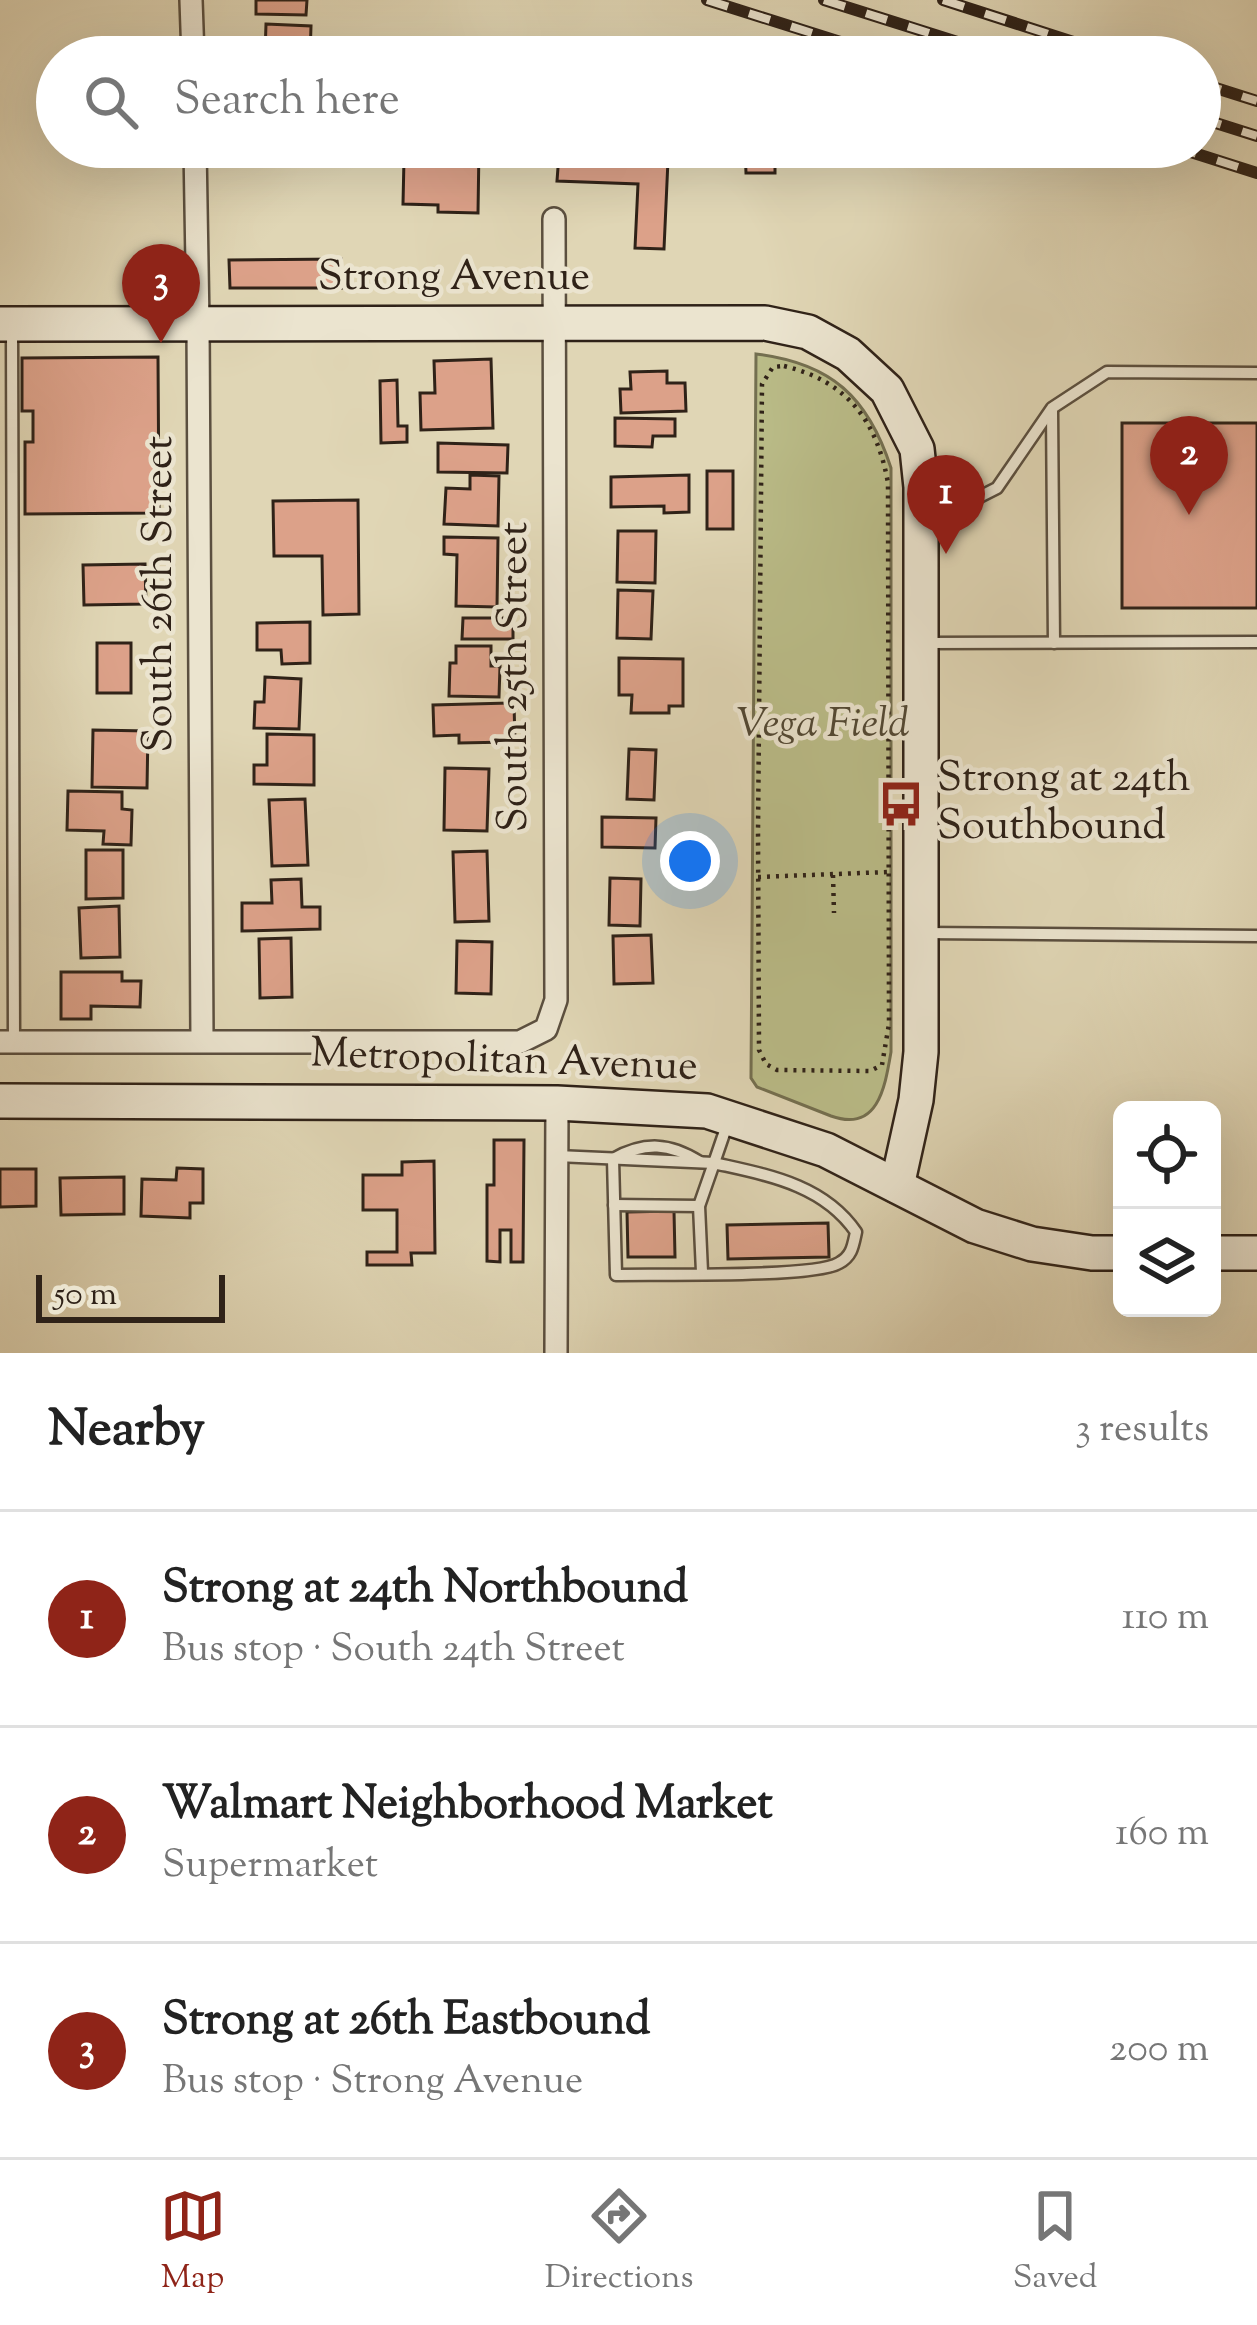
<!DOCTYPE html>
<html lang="en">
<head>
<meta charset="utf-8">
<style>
	:root { --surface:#fff; --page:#f2f2f2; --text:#222; --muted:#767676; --line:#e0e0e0; --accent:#8f2418 }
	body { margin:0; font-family:"Sorts Mill Goudy",serif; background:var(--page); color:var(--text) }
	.controls { position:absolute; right:36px; bottom:36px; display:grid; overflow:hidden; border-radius:18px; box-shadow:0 12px 48px #0002 }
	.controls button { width:108px; height:108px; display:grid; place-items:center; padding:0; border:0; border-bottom:3px solid var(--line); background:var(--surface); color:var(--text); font:60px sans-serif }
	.scale { position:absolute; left:36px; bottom:30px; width:189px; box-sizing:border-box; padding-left:12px; border:6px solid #2f2218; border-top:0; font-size:33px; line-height:42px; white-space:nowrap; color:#2f2218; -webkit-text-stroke:9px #ebe4cf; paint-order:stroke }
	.you { position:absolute; left:690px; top:861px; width:42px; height:42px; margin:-30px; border:9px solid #fff; border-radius:50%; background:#1a73e8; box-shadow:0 0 0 18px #1a73e833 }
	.badge { display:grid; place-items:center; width:78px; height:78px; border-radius:50%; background:var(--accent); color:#fff; font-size:39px; font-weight:700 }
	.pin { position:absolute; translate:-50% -99px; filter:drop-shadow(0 3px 6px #0008) }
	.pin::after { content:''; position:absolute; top:63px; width:42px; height:36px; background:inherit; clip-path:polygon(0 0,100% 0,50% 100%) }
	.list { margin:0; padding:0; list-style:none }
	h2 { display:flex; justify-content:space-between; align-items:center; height:156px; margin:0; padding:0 48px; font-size:51px }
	h2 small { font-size:39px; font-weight:400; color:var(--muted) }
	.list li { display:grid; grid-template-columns:78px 1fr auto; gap:36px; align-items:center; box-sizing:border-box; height:216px; padding:0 48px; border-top:3px solid var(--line) }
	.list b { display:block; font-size:45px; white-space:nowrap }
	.list p { margin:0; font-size:39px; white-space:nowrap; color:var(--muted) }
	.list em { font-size:39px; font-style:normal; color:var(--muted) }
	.icon { flex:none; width:66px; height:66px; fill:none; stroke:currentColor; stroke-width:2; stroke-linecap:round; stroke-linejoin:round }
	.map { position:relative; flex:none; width:1257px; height:1353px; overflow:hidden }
	.search { position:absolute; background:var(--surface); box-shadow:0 12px 48px #0002; left:36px; right:36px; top:36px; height:132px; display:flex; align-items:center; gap:30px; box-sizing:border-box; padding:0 42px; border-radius:66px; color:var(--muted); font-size:45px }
	.sheet { height:804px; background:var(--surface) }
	nav { display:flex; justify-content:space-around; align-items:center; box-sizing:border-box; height:168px; border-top:3px solid var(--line); background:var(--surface); font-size:33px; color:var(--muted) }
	nav a { display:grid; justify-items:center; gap:6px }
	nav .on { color:var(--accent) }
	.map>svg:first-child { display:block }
	.green { fill:#babc88; stroke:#746f50; stroke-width:3 }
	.building { fill:#dca189; stroke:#2f2218; stroke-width:3 }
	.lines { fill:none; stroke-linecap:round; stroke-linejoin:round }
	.lane-casing { stroke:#5b4f3f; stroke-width:15 }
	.street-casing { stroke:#5b4f3f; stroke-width:26 }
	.secondary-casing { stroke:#2f2218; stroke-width:38 }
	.path { stroke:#2f2218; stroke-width:4.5; stroke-dasharray:3 6; stroke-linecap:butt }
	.lane { stroke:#ebe4cf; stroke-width:10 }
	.street { stroke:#ebe4cf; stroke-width:21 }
	.secondary { stroke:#ebe4cf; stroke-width:33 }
	.rail-casing { stroke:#2f2218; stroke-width:12 }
	.rail { stroke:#ebe4cf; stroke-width:8; stroke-dasharray:22; stroke-linecap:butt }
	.labels { text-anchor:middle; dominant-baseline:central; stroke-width:9; stroke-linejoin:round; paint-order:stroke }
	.street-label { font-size:42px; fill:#2f2218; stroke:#ebe4cf }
	.park-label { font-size:42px; font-style:italic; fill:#524834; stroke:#ebe4cf }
	.poi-label { font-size:42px; fill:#2f2218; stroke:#ebe4cf; text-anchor:start }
</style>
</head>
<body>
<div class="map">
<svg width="1257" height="1353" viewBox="0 0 1257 1353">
	<rect width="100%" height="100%" fill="#e0d6b5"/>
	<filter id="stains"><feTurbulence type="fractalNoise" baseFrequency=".00167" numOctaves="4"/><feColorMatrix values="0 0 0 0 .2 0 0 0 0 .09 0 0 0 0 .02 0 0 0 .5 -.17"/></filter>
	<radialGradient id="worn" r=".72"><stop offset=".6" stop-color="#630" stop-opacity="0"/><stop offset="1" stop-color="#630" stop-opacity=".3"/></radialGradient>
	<path class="green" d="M756 354C831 363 868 397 891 468V1052C885 1087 878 1133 831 1116L757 1087 751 1078Z"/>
	<g class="building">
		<polygon points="256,0 307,0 306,15 256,14"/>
		<polygon points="266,24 311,26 310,57 260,57 260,54 265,54"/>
		<polygon points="446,147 479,147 478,213 438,212 438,205 403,204 404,159 446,160"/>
		<polygon points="745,147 775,147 775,173 746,173"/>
		<polygon points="559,154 668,160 664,249 635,248 638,184 557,181"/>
		<polygon points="341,259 342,288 230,288 229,260"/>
		<polygon points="158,357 159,513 25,514 25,442 33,442 33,411 22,411 22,358"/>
		<polygon points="491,359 493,428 421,430 420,393 435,393 434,361"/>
		<polygon points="667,371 667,383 685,383 686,411 621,413 620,389 631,389 630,372"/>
		<polygon points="397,380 398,426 407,426 407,442 381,443 380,381"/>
		<polygon points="615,418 675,419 675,436 653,436 652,447 615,446"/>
		<rect x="1122" y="423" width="135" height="185"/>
		<polygon points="438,443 508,445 507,473 438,472"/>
		<rect x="707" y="471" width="26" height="58"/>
		<polygon points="470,475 499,476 498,526 444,524 446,488 470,489"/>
		<polygon points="689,475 689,512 664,513 664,506 611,507 611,477"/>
		<polygon points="358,500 359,614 323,615 322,556 274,556 273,501"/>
		<polygon points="618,531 656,531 655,583 617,582"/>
		<polygon points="444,537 498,538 497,607 456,606 457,555 444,554"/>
		<polygon points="145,564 146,604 84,605 83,565"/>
		<polygon points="618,590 653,591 651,639 617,638"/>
		<polygon points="463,618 513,618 513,639 462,639"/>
		<polygon points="310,622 310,663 282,664 281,650 257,650 257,623"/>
		<rect x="97" y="643" width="34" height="50"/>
		<polygon points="456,646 491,646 491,666 500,666 499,697 449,696 450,663 456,663"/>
		<polygon points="619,658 683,659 683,706 669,706 669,713 631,713 632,695 619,695"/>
		<polygon points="265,677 301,679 299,729 254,728 255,702 264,702"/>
		<polygon points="514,703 515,742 459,743 459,735 434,736 433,705"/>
		<polygon points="93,730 148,731 147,788 92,787"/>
		<polygon points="267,734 314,735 314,785 254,784 254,765 267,765"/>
		<polygon points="629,749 656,750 654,800 627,799"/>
		<polygon points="445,768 489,769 487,831 444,830"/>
		<polygon points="68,791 122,792 122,809 132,810 131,845 103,844 104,831 67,830"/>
		<polygon points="305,799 308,865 272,866 269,800"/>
		<polygon points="602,817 656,818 655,848 602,847"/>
		<polygon points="86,850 123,850 123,898 86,899"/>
		<polygon points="487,851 489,921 455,922 453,852"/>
		<polygon points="610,878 641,879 640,926 609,925"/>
		<polygon points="301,879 302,907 320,907 320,929 242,931 242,903 272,903 271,880"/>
		<polygon points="119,906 120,957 81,958 79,908"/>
		<polygon points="651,935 653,983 614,984 613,936"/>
		<polygon points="291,938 292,997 260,998 259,939"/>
		<polygon points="457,941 492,942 491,994 456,993"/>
		<polygon points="61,972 122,972 122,981 141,981 140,1007 91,1006 91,1019 61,1019"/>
		<polygon points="494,1140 524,1140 523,1262 511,1262 511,1230 500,1230 500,1262 487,1261 487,1185 494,1185"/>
		<polygon points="434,1161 435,1253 411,1253 412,1265 367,1265 367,1252 397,1252 397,1210 363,1210 363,1175 402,1175 402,1162"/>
		<polygon points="177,1168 203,1169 203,1203 190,1203 190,1218 141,1216 142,1179 176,1180"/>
		<polygon points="0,1169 36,1169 36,1206 0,1207"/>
		<polygon points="124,1177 124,1214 61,1215 60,1178"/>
		<polygon points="674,1211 675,1257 628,1257 627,1212"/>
		<polygon points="828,1223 829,1257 728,1259 727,1225"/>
	</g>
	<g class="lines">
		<g class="lane-casing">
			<g id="lane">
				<polyline points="12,331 14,1042"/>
				<polyline points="1052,411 1054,643"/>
				<polyline points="926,524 997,488 1052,408 1107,372 1257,373"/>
				<polyline points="924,643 1257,642"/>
				<polyline points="923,933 1257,936"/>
				<polyline points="557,1156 714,1163 728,1122"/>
				<path d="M700 1162C670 1143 645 1141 613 1159L616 1275C654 1274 815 1278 839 1263 852 1256 853 1246 856 1232 823 1184 767 1175 714 1163L699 1206 702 1272"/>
				<polyline points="614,1205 699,1206"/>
			</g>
		</g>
		<g class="street-casing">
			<g id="street">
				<polyline points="191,0 193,57"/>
				<polyline points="195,147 198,324 202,1041"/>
				<polyline points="0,1042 520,1042 546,1029 556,1000 554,219"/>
				<polyline points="556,1353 557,1103"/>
			</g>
		</g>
		<g class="secondary-casing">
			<g id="secondary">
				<polyline points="0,324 765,323 808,332 848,354 887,390 917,449 921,487 921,1052 916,1100 897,1186"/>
				<polyline points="0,1101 557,1103 707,1111 826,1150 975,1226 1032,1244 1092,1253 1122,1253"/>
				<polyline points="1212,1253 1257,1253"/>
			</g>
		</g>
		<g class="path">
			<path d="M784 366C847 381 877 421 888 483L889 1024 882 1065 870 1071 777 1070 766 1064 759 1050 758 832 762 384 773 367Z"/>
			<polyline points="833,875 834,913"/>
			<polyline points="758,877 888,872"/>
		</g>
		<use href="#lane" class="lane"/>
		<use href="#street" class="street"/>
		<use href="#secondary" class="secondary"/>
		<g class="rail-casing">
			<g id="rail">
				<polyline points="707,0 888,57"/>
				<polyline points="824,0 1005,57"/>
				<polyline points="943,0 1120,57"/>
				<polyline points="1200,83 1257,101"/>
				<polyline points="1200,118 1257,136"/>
				<polyline points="1175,147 1257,173"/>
			</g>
		</g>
		<use href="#rail" class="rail"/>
	</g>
	<defs>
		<g id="bus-bare" transform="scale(3.6)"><path d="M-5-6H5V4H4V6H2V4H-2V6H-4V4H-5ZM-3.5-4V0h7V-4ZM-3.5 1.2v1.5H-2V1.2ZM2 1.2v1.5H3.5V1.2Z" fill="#8f2418" stroke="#ebe4cf" stroke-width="2.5" paint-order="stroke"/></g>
	</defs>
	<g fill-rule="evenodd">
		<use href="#bus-bare" x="901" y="804"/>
	</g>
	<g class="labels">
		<g class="street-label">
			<text x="454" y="279">Strong Avenue</text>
			<text transform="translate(161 594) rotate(-90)">South 26th Street</text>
			<text transform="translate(516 677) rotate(-90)">South 25th Street</text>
			<text transform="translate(504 1062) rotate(2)">Metropolitan Avenue</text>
		</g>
		<g class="park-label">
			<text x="823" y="726">Vega Field</text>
		</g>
		<g class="poi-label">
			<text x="937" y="780">Strong at 24th<tspan x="937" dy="48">Southbound</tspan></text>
		</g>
	</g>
	<rect width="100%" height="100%" filter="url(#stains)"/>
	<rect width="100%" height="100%" fill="url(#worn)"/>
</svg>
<div class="controls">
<button><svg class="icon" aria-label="locate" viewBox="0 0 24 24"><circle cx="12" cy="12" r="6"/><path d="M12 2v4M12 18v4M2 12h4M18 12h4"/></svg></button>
<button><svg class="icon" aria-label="layers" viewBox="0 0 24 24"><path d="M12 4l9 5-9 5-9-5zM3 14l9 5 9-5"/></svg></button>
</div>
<div class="scale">50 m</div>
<div class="you"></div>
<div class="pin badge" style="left:946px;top:554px">1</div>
<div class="pin badge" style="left:1189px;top:515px">2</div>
<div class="pin badge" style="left:161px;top:343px">3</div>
<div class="search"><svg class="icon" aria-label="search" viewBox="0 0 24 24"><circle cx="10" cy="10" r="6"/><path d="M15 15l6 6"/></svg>Search here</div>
</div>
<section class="sheet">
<h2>Nearby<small>3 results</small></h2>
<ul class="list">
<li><span class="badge">1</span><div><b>Strong at 24th Northbound</b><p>Bus stop · South 24th Street</p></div><em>110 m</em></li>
<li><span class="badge">2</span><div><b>Walmart Neighborhood Market</b><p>Supermarket</p></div><em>160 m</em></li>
<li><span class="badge">3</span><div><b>Strong at 26th Eastbound</b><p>Bus stop · Strong Avenue</p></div><em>200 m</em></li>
</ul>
</section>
<nav>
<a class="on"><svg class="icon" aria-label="map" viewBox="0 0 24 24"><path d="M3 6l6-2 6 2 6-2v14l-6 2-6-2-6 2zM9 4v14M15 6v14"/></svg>Map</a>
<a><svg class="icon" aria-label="directions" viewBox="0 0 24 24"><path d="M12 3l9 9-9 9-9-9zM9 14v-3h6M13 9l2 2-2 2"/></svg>Directions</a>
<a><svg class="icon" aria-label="saved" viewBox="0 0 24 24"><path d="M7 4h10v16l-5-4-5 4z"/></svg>Saved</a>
</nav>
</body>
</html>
